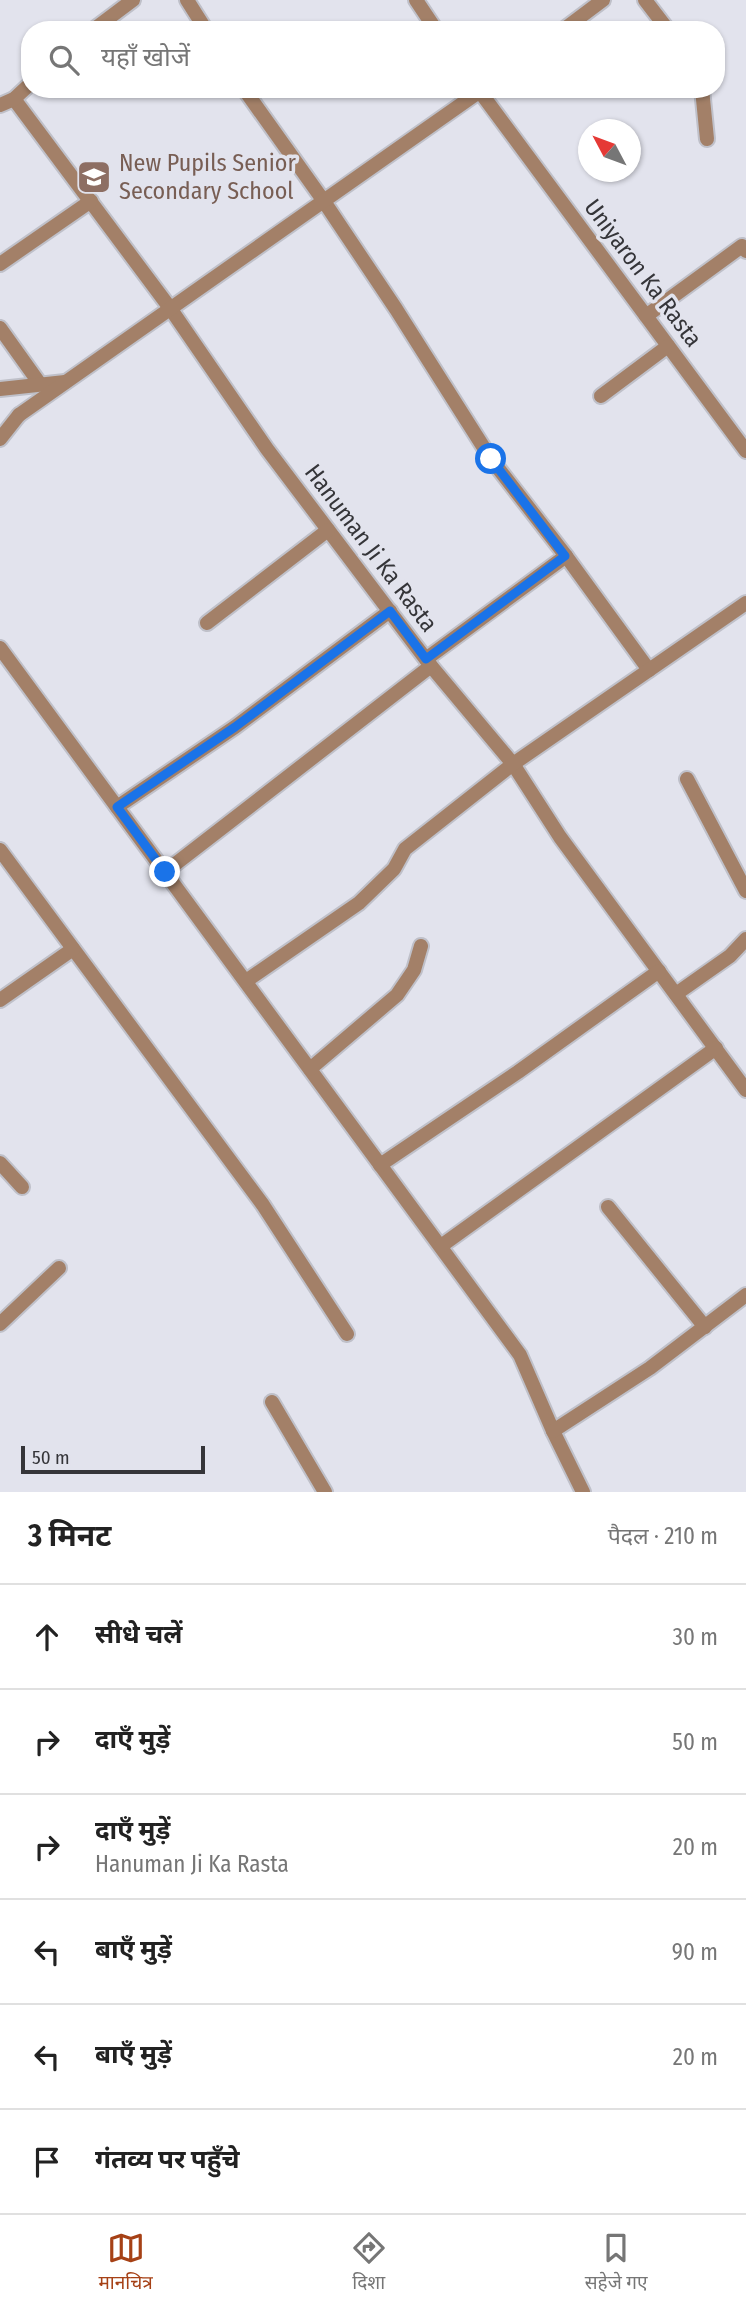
<!DOCTYPE html>
<html lang="hi">
<head>
<meta charset="utf-8">
<style>
	:root { --surface:#fff; --page:#f6f6f6; --text:#222; --muted:#767676; --line:#e0e0e0; --accent:#a64116 }
	body { margin:0; font-family:"Fira Sans Condensed","Noto Sans Devanagari",sans-serif; background:var(--page); color:var(--text) }
	.compass { position:absolute; left:578px; top:119px; width:63px; height:63px; border-radius:50%; background:var(--surface); box-shadow:0 2px 5px #0004; rotate:311deg }
	.scale { position:absolute; left:21px; bottom:18px; width:184px; box-sizing:border-box; padding-left:7px; border:4px solid #353539; border-top:0; font-size:19px; line-height:24px; white-space:nowrap; color:#353539; -webkit-text-stroke:5px #e2e3ed; paint-order:stroke }
	.stop { position:absolute; width:21px; height:21px; margin:-16px; border:5px solid #1a73e8; border-radius:50%; background:#fff }
	.stop.end { background:#1a73e8; border-color:#fff; box-shadow:0 2px 7px #0008 }
	.list { margin:0; padding:0; list-style:none }
	h2 { display:flex; justify-content:space-between; align-items:center; height:91px; margin:0; padding:0 28px; font-size:30px }
	h2 small { font-size:23px; font-weight:400; color:var(--muted) }
	.list li { display:grid; grid-template-columns:46px 1fr auto; gap:21px; align-items:center; box-sizing:border-box; height:105px; padding:0 28px; border-top:2px solid var(--line) }
	.list b { display:block; font-size:26px; white-space:nowrap }
	.list p { margin:0; font-size:23px; white-space:nowrap; color:var(--muted) }
	.list em { font-size:23px; font-style:normal; color:var(--muted) }
	.icon { flex:none; width:38px; height:38px; fill:none; stroke:currentColor; stroke-width:2; stroke-linecap:round; stroke-linejoin:round }
	.map { position:relative; flex:none; width:746px; height:1492px; overflow:hidden }
	.search { position:absolute; background:var(--surface); box-shadow:0 2px 5px #0004; left:21px; right:21px; top:21px; height:77px; display:flex; align-items:center; gap:18px; box-sizing:border-box; padding:0 24px; border-radius:28px; color:var(--muted); font-size:26px }
	.sheet { height:721px; background:var(--surface) }
	nav { display:flex; justify-content:space-around; align-items:center; box-sizing:border-box; height:98px; border-top:2px solid var(--line); background:var(--surface); font-size:19px; color:var(--muted) }
	nav a { display:grid; justify-items:center; gap:4px }
	nav .on { color:var(--accent) }
	.map>svg:first-child { display:block }
	.lines { fill:none; stroke-linecap:round; stroke-linejoin:round }
	.minor-casing { stroke:#bfc0c9; stroke-width:18 }
	.tertiary-casing { stroke:#bfc0c9; stroke-width:18 }
	.minor { stroke:#a38068; stroke-width:14 }
	.tertiary { stroke:#a38068; stroke-width:14 }
	.route { stroke:#1a73e8; stroke-width:9 }
	.labels { text-anchor:middle; dominant-baseline:central; stroke-width:7; stroke-linejoin:round; paint-order:stroke }
	.education-label { font-size:24px; fill:#785e54; stroke:#e2e3ed; text-anchor:start }
	.street-label { font-size:24px; fill:#353539; stroke:#e2e3ed }
</style>
</head>
<body>
<div class="map">
<svg width="746" height="1492" viewBox="0 0 746 1492">
	<rect width="100%" height="100%" fill="#e2e3ed"/>
	<g class="lines">
		<g class="minor-casing">
			<g id="minor">
				<polyline points="187,0 206,30"/>
				<polyline points="416,0 436,30"/>
				<polyline points="645,0 668,30"/>
				<polyline points="93,30 133,0"/>
				<polyline points="244,89 323,200 396,309 491,459 566,556 649,670"/>
				<polyline points="478,89 746,451"/>
				<polyline points="702,89 707,139"/>
				<polyline points="14,99 170,308 267,449 431,666 513,764 560,837 746,1090"/>
				<polyline points="0,105 14,99 30,84"/>
				<polyline points="0,264 91,201"/>
				<polyline points="646,316 742,246 746,251"/>
				<polyline points="0,328 40,384"/>
				<polyline points="0,389 65,382"/>
				<polyline points="601,396 668,346"/>
				<polyline points="0,439 19,415"/>
				<polyline points="207,623 328,530"/>
				<polyline points="0,648 520,1355 553,1431 583,1492"/>
				<polyline points="426,659 566,556"/>
				<polyline points="687,779 746,891"/>
				<polyline points="117,807 235,727 390,611"/>
				<polyline points="0,850 263,1205 347,1334"/>
				<polyline points="165,872 431,666"/>
				<polyline points="246,981 359,903 394,869 405,849 513,764 746,603"/>
				<polyline points="676,994 730,956 746,939"/>
				<polyline points="0,1000 73,949"/>
				<polyline points="310,1069 397,995 414,970 421,946"/>
				<polyline points="0,1163 22,1187"/>
				<polyline points="380,1165 518,1072 659,971"/>
				<polyline points="608,1207 705,1327"/>
				<polyline points="441,1246 716,1048"/>
				<polyline points="0,1324 59,1268"/>
				<polyline points="272,1402 325,1492"/>
				<polyline points="553,1431 650,1368 746,1295"/>
			</g>
		</g>
		<g class="tertiary-casing">
			<g id="tertiary">
				<polyline points="563,30 603,0"/>
				<polyline points="19,415 483,89"/>
			</g>
		</g>
		<use href="#minor" class="minor"/>
		<use href="#tertiary" class="tertiary"/>
	</g>
	<g class="lines">
		<polyline class="route" points="165,872 117,807 235,727 390,611 426,659 565,556 491,459"/>
	</g>
	<defs>
		<g id="school-square" transform="scale(1.75)"><rect x="-9" y="-9" width="18" height="18" rx="4" fill="#8d6e63" stroke="#e2e3ed"/><path d="M0-5L7-2L0 1L-7-2ZM-4 1L0 2.5L4 1V4Q0 6-4 4Z" fill="#fff"/></g>
	</defs>
	<g fill-rule="evenodd">
		<use href="#school-square" x="94" y="177"/>
	</g>
	<g class="labels">
		<g class="education-label">
			<text x="119" y="163">New Pupils Senior<tspan x="119" dy="28">Secondary School</tspan></text>
		</g>
		<g class="street-label">
			<text transform="translate(643 273) rotate(53)">Uniyaron Ka Rasta</text>
			<text transform="translate(371 548) rotate(53)">Hanuman Ji Ka Rasta</text>
		</g>
	</g>
</svg>
<svg class="compass" viewBox="-18 -18 36 36"><path d="M0-13l5 13h-10z" fill="#e53935"/><path d="M0 13l5-13h-10z" fill="#767676"/></svg>
<div class="scale">50 m</div>
<div class="stop" style="left:491px;top:459px"></div>
<div class="stop end" style="left:165px;top:872px"></div>
<div class="search"><svg class="icon" aria-label="search" viewBox="0 0 24 24"><circle cx="10" cy="10" r="6"/><path d="M15 15l6 6"/></svg>यहाँ खोजें</div>
</div>
<section class="sheet">
<h2>3 मिनट<small>पैदल · 210 m</small></h2>
<ul class="list">
<li><svg class="icon" aria-label="ahead" viewBox="0 0 24 24"><path d="M12 20V5M6 11l6-6 6 6"/></svg><div><b>सीधे चलें</b></div><em>30 m</em></li>
<li><svg class="icon" aria-label="right" viewBox="0 0 24 24"><path d="M7 20v-9h11M14 6l5 5-5 5"/></svg><div><b>दाएँ मुड़ें</b></div><em>50 m</em></li>
<li><svg class="icon" aria-label="right" viewBox="0 0 24 24"><path d="M7 20v-9h11M14 6l5 5-5 5"/></svg><div><b>दाएँ मुड़ें</b><p>Hanuman Ji Ka Rasta</p></div><em>20 m</em></li>
<li><svg class="icon" aria-label="left" viewBox="0 0 24 24"><path d="M17 20v-9H6M10 6l-5 5 5 5"/></svg><div><b>बाएँ मुड़ें</b></div><em>90 m</em></li>
<li><svg class="icon" aria-label="left" viewBox="0 0 24 24"><path d="M17 20v-9H6M10 6l-5 5 5 5"/></svg><div><b>बाएँ मुड़ें</b></div><em>20 m</em></li>
<li><svg class="icon" aria-label="arrive" viewBox="0 0 24 24"><path d="M6 21V4h12l-3 4 3 4H6"/></svg><div><b>गंतव्य पर पहुँचे</b></div></li>
</ul>
</section>
<nav>
<a class="on"><svg class="icon" aria-label="map" viewBox="0 0 24 24"><path d="M3 6l6-2 6 2 6-2v14l-6 2-6-2-6 2zM9 4v14M15 6v14"/></svg>मानचित्र</a>
<a><svg class="icon" aria-label="directions" viewBox="0 0 24 24"><path d="M12 3l9 9-9 9-9-9zM9 14v-3h6M13 9l2 2-2 2"/></svg>दिशा</a>
<a><svg class="icon" aria-label="saved" viewBox="0 0 24 24"><path d="M7 4h10v16l-5-4-5 4z"/></svg>सहेजे गए</a>
</nav>
</body>
</html>
